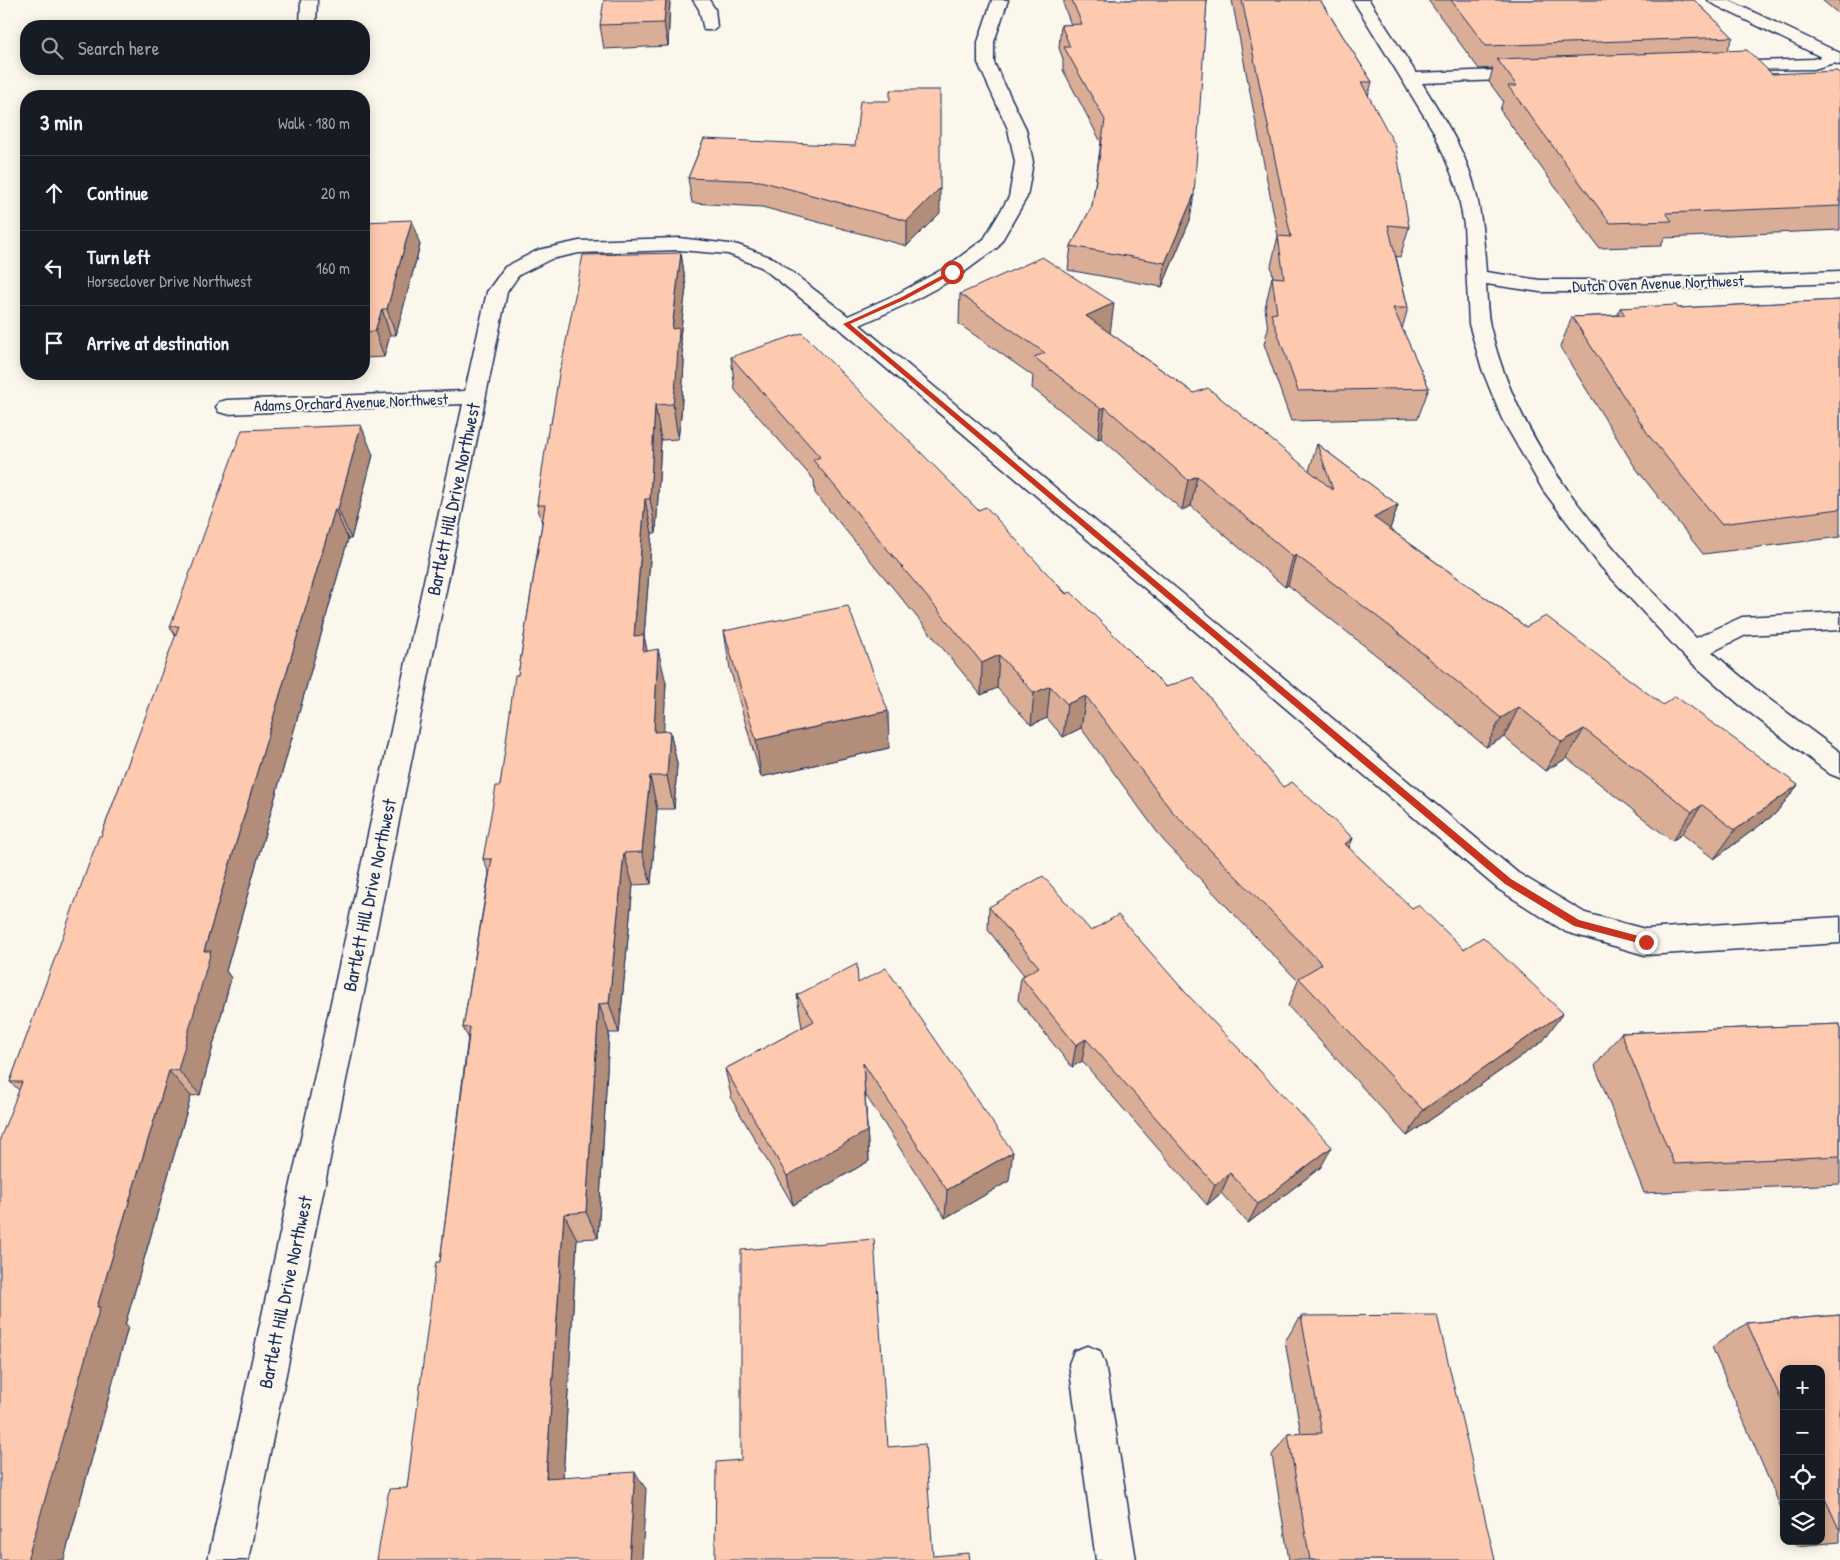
<!DOCTYPE html>
<html lang="en">
<head>
<meta charset="utf-8">
<style>
	:root { --surface:#171b24; --page:#242831; --text:#f1f3f6; --muted:#9ea1a6; --line:#363941 }
	body { margin:0; font-family:"Patrick Hand",sans-serif; background:var(--page); color:var(--text) }
	.controls { position:absolute; right:15px; bottom:15px; display:grid; overflow:hidden; border-radius:10px; box-shadow:0 2px 12px #0003 }
	.controls button { width:45px; height:45px; display:grid; place-items:center; padding:0; border:0; border-bottom:1px solid var(--line); background:var(--surface); color:var(--text); font:25px sans-serif }
	.stop { position:absolute; width:15px; height:15px; margin:-11px; border:4px solid #c8321e; border-radius:50%; background:#fff }
	.stop.end { background:#c8321e; border-color:#fff; box-shadow:0 1px 5px #0008 }
	.list { margin:0; padding:0; list-style:none }
	h2 { display:flex; justify-content:space-between; align-items:center; height:65px; margin:0; padding:0 20px; font-size:21px }
	h2 small { font-size:16px; font-weight:400; color:var(--muted) }
	.list li { display:grid; grid-template-columns:32px 1fr auto; gap:15px; align-items:center; box-sizing:border-box; height:75px; padding:0 20px; border-top:1px solid var(--line) }
	.list b { display:block; font-size:19px; white-space:nowrap }
	.list p { margin:0; font-size:16px; white-space:nowrap; color:var(--muted) }
	.list em { font-size:16px; font-style:normal; color:var(--muted) }
	.icon { flex:none; width:28px; height:28px; fill:none; stroke:currentColor; stroke-width:2; stroke-linecap:round; stroke-linejoin:round }
	.map { position:relative; flex:none; width:1840px; height:1560px; overflow:hidden }
	.search { position:absolute; background:var(--surface); box-shadow:0 2px 12px #0003; left:20px; top:20px; width:350px; height:55px; display:flex; align-items:center; gap:12px; box-sizing:border-box; padding:0 18px; border-radius:20px; color:var(--muted); font-size:19px }
	.panel { position:absolute; background:var(--surface); box-shadow:0 2px 12px #0003; left:20px; top:90px; width:350px; height:290px; border-radius:20px }
	.map>svg:first-child { display:block }
	.lines { fill:none; stroke-linecap:round; stroke-linejoin:round }
	.lane-casing { stroke:#1b2f5e; stroke-width:3 }
	.street-casing { stroke:#1b2f5e; stroke-width:3 }
	.lane { fill:#fbf7ec; fill-rule:evenodd }
	.street { fill:#fbf7ec; fill-rule:evenodd }
	.wall { fill:#daae96; stroke:#1b2f5e }
	.shaded-wall { fill:#b28d7a; stroke:#1b2f5e }
	.building { fill:#fecaaf; stroke:#1b2f5e }
	.route { fill:#c8321e }
	.labels { text-anchor:middle; dominant-baseline:central; stroke-width:4; stroke-linejoin:round; paint-order:stroke }
	.far-street-label { font-size:16px; fill:#1b2f5e; stroke:#fbf7ec }
	.street-label { font-size:19px; fill:#1b2f5e; stroke:#fbf7ec }
</style>
</head>
<body>
<div class="map">
<svg width="1840" height="1560" viewBox="0 0 1840 1560">
	<rect width="100%" height="100%" fill="#fbf7ec"/>
	<filter id="ink" filterUnits="userSpaceOnUse"><feTurbulence type="fractalNoise" baseFrequency=".02" numOctaves="2"/><feDisplacementMap in="SourceGraphic" scale="10" xChannelSelector="R" yChannelSelector="G"/><feConvolveMatrix kernelMatrix="1 2 1 2 8 2 1 2 1" color-interpolation-filters="sRGB"/></filter>
	<g filter="url(#ink)">
		<g class="lines">
			<g class="lane-casing">
				<g id="lane">
					<polygon points="301,0 317,0 316,26 300,26"/>
					<polygon points="693,0 709,0 715,9 717,27 714,30 704,30 699,9"/>
				</g>
			</g>
			<g class="street-casing">
				<g id="street">
					<polygon points="992,0 1008,0 994,42 994,63 1026,129 1033,162 1027,197 998,247 959,276 911,302 860,325 1518,873 1585,913 1645,929 1840,917 1840,943 1645,955 1566,932 1498,889 839,328 761,267 728,254 679,250 579,253 551,259 519,275 507,292 248,1560 208,1560 463,404 227,414 219,412 216,407 219,402 227,400 465,391 487,292 505,267 538,250 579,241 679,238 738,245 775,259 848,316 897,294 945,268 984,239 1009,197 1015,162 1008,129 978,63 978,42"/>
					<path d="M1353 0H1369L1416 73 1529 69 1537 74 1529 79 1422 83C1442 116 1466 151 1475 189 1482 216 1484 244 1486 272L1540 280H1598L1840 271V283L1598 292H1540L1486 284C1487 298 1487 313 1490 326 1520 454 1609 546 1696 638L1742 617 1840 612V630L1746 635 1712 652 1758 691 1840 752V778L1830 774 1740 705 1684 656 1601 567 1543 490 1502 419 1482 369 1469 324 1464 225 1457 187 1434 132Z"/>
					<polygon points="1708,0 1728,0 1840,53 1840,65 1834,63 1814,69 1721,70 1719,67 1727,62 1813,59 1821,57 1711,3"/>
					<polygon points="1087,1346 1100,1351 1105,1364 1136,1560 1096,1560 1069,1364 1074,1351"/>
				</g>
			</g>
			<use href="#lane" class="lane"/>
			<use href="#street" class="street"/>
		</g>
		<g class="wall">
			<polygon points="670,0 668,46 604,49 600,25"/>
			<polygon points="1064,0 1207,0 1190,220 1162,287 1068,270 1071,246 1092,206 1101,142 1063,70 1063,59 1059,48 1061,25 1071,25 1064,6"/>
			<polygon points="1232,0 1320,0 1372,82 1368,96 1409,227 1400,257 1396,256 1408,308 1402,329 1429,388 1418,418 1291,421 1264,344 1268,329 1265,308 1272,277 1273,277 1271,266 1278,236"/>
			<polygon points="1428,0 1694,0 1733,37 1727,50 1772,74 1840,74 1840,230 1664,238 1661,246 1599,248 1500,110 1503,101 1489,82 1493,68 1479,69"/>
			<polygon points="1822,0 1840,0 1840,15"/>
			<polygon points="704,139 940,213 907,246 762,207 692,203 688,178"/>
			<polygon points="364,222 420,245 396,335 390,335 384,357 364,358"/>
			<polygon points="681,253 686,287 680,337 684,362 681,415 678,439 661,440 656,533 652,533 644,636 647,651 666,683 663,731 670,731 677,764 674,809 657,809 651,884 633,885 619,1033 609,1033 598,1238 577,1239 563,1477 646,1489 407,1488 440,1262 468,1037 463,1028 489,873 483,859 500,786 518,675 542,523 537,505 561,367"/>
			<polygon points="960,294 1110,333 1194,393 1309,471 1317,444 1398,505 1390,529 1526,627 1663,705 1798,785 1775,814 1714,859 1682,834 1672,841 1567,758 1545,771 1504,737 1486,747 1381,659 1288,585 1285,587 1191,506 1182,510 1101,438 1098,439 1032,388 1033,376 959,324"/>
			<polygon points="1840,300 1840,537 1703,554 1635,467 1560,347 1572,317 1617,315 1620,308 1678,308"/>
			<polygon points="731,357 978,510 1166,687 1283,787 1353,838 1349,848 1543,1041 1407,1136 1288,1006 1298,981 1163,840 1081,728 1063,737 1047,718 1031,725 997,688 981,695 815,493 814,480 735,390"/>
			<polygon points="373,455 351,539 348,539 226,971 231,978 200,1095 191,1096 125,1325 128,1327 67,1548 19,1090 10,1082 101,836 176,637 170,627"/>
			<polygon points="724,631 889,748 761,777 730,669"/>
			<polygon points="989,907 1091,931 1321,1167 1248,1223 1221,1193 1207,1205 1082,1061 1072,1067 1018,1000 1021,977 1024,975 988,930"/>
			<polygon points="858,983 1009,1181 945,1218 865,1094 869,1161 793,1205 732,1100 725,1069 802,1028 797,995"/>
			<polygon points="1840,1024 1840,1184 1644,1193 1595,1066 1621,1033"/>
			<polygon points="1840,1315 1840,1542 1797,1546 1795,1541 1821,1541 1821,1369 1784,1369 1784,1515 1712,1347 1747,1323"/>
			<polygon points="1301,1316 1495,1560 1289,1560 1272,1455 1288,1434 1301,1434 1285,1341"/>
		</g>
		<g class="shaded-wall">
			<polygon points="666,0 670,0 668,46 664,23"/>
			<polygon points="940,188 940,213 907,246 907,221"/>
			<polygon points="1194,195 1190,220 1162,287 1165,263"/>
			<polygon points="412,220 420,245 396,335 387,309"/>
			<polygon points="681,253 686,287 680,337 684,362 681,415 678,439 673,404 672,329"/>
			<polygon points="1114,303 1110,334 1086,316"/>
			<polygon points="382,309 390,335 384,357 375,331"/>
			<polygon points="655,405 661,440 656,533 650,499"/>
			<polygon points="1105,407 1101,438 1098,439 1101,409"/>
			<polygon points="361,425 373,455 351,539 338,509"/>
			<polygon points="1197,476 1191,506 1182,510 1188,480"/>
			<polygon points="645,499 652,533 644,636 651,669 634,636"/>
			<polygon points="1398,505 1388,535 1373,517"/>
			<polygon points="335,509 348,539 226,971 231,978 200,1095 178,1070 204,951"/>
			<polygon points="1296,555 1288,585 1285,587 1293,557"/>
			<polygon points="658,649 666,683 662,765 654,732"/>
			<polygon points="999,655 997,688 981,695 982,663"/>
			<polygon points="1050,686 1047,718 1031,725 1034,693"/>
			<polygon points="1086,696 1081,728 1063,737 1067,704"/>
			<polygon points="1519,707 1504,737 1486,747 1501,718"/>
			<polygon points="888,711 889,748 761,777 756,740"/>
			<polygon points="1584,729 1567,758 1545,771 1562,742"/>
			<polygon points="670,731 677,764 674,809 667,776"/>
			<polygon points="650,776 657,809 651,884 642,852"/>
			<polygon points="1798,785 1775,814 1714,859 1735,830"/>
			<polygon points="1702,805 1682,834 1672,841 1692,812"/>
			<polygon points="1353,838 1341,869 1345,844"/>
			<polygon points="624,853 633,885 619,1033 609,1003"/>
			<polygon points="599,1004 609,1033 598,1238 586,1212"/>
			<polygon points="1563,1013 1543,1041 1407,1136 1423,1110"/>
			<polygon points="1086,1039 1082,1061 1072,1067 1076,1045"/>
			<polygon points="863,1063 869,1161 793,1205 787,1176"/>
			<polygon points="169,1071 191,1096 125,1325 128,1327 67,1548 64,1560 27,1560 97,1307"/>
			<polygon points="1332,1147 1321,1167 1248,1223 1258,1204"/>
			<polygon points="1013,1152 1009,1181 945,1218 947,1190"/>
			<polygon points="1230,1173 1221,1193 1207,1205 1215,1185"/>
			<polygon points="564,1214 577,1239 562,1495 546,1478"/>
			<polygon points="635,1472 646,1489 642,1560 629,1560"/>
		</g>
		<g class="building">
			<polygon points="604,0 666,0 664,23 600,25"/>
			<polygon points="1072,0 1207,0 1194,195 1165,263 1071,246 1092,206 1105,120 1064,47 1070,47 1061,25 1082,24"/>
			<polygon points="1242,0 1320,0 1372,82 1361,82 1396,147 1409,227 1388,225 1408,308 1393,308 1429,388 1298,391 1271,314 1277,313 1272,277 1284,278 1278,236 1291,237"/>
			<polygon points="1451,0 1694,0 1733,37 1486,46"/>
			<polygon points="1747,50 1772,74 1837,71 1840,74 1840,206 1666,213 1672,221 1610,223 1508,86 1517,86 1497,59"/>
			<polygon points="890,90 940,90 940,188 907,221 760,181 688,178 704,139 855,146 860,101 890,101"/>
			<polygon points="412,220 387,309 382,309 375,331 364,332 364,222"/>
			<polygon points="681,253 672,329 679,328 676,381 673,404 655,405 650,499 645,499 634,636 644,635 643,652 658,649 654,732 670,731 667,776 650,776 642,852 624,853 609,1003 599,1004 586,1212 564,1214 546,1478 635,1472 629,1560 377,1560 389,1489 407,1488 436,1262 440,1262 470,1027 463,1028 492,859 483,859 496,786 500,786 515,675 518,675 545,505 537,505 549,424 551,424 560,368 561,367 583,255"/>
			<polygon points="1042,257 1114,303 1086,316 1194,393 1208,388 1333,490 1317,444 1398,505 1373,517 1526,627 1546,616 1663,705 1675,696 1798,785 1735,830 1702,805 1692,812 1584,729 1562,742 1519,707 1501,718 1392,628 1296,555 1293,557 1197,476 1188,480 1105,407 1101,409 1034,357 1045,353 960,294"/>
			<polygon points="1840,300 1840,509 1721,524 1650,437 1572,317 1625,315 1620,308 1676,305 1678,308"/>
			<polygon points="802,333 978,510 986,507 1066,594 1071,592 1166,687 1193,677 1283,787 1292,782 1353,838 1345,844 1412,908 1418,905 1464,949 1483,937 1563,1013 1423,1110 1299,978 1322,964 1170,809 1086,696 1067,704 1050,686 1034,693 999,655 982,663 813,460 820,457 731,357"/>
			<polygon points="361,425 338,509 335,509 204,951 211,951 178,1070 169,1071 97,1307 100,1307 35,1534 27,1560 0,1560 0,1139 22,1082 10,1082 99,836 101,836 179,626 170,627 242,430"/>
			<polygon points="848,606 888,711 756,740 724,631"/>
			<polygon points="1043,876 1091,931 1118,915 1186,993 1332,1147 1258,1204 1230,1173 1215,1185 1086,1039 1076,1045 1021,977 1039,967 989,907"/>
			<polygon points="857,964 858,983 886,968 1013,1152 947,1190 863,1063 867,1131 787,1176 725,1069 814,1021 797,995"/>
			<polygon points="1840,1024 1840,1156 1674,1164 1621,1033"/>
			<polygon points="874,1239 888,1447 925,1444 933,1556 969,1553 970,1560 715,1560 716,1462 741,1460 741,1250"/>
			<polygon points="1437,1315 1495,1560 1310,1560 1288,1434 1322,1433 1301,1316"/>
			<polygon points="1840,1315 1840,1529 1839,1529 1821,1490 1821,1369 1784,1369 1784,1406 1747,1323"/>
		</g>
	</g>
	<polygon class="route" points="952,270 954,273 906,299 850,324 1511,879 1579,920 1646,938 1649,939 1649,944 1646,945 1574,926 1505,884 843,324 902,297"/>
	<g class="labels">
		<g class="far-street-label">
			<text transform="translate(1658 283) rotate(-2)">Dutch Oven Avenue Northwest</text>
			<text transform="translate(351 402) rotate(-2)">Adams Orchard Avenue Northwest</text>
		</g>
		<g class="street-label">
			<text transform="translate(453 499) rotate(-78)">Bartlett Hill Drive Northwest</text>
			<text transform="translate(369 895) rotate(-78)">Bartlett Hill Drive Northwest</text>
			<text transform="translate(285 1292) rotate(-78)">Bartlett Hill Drive Northwest</text>
		</g>
	</g>
</svg>
<div class="controls">
<button>+</button>
<button>−</button>
<button><svg class="icon" aria-label="locate" viewBox="0 0 24 24"><circle cx="12" cy="12" r="6"/><path d="M12 2v4M12 18v4M2 12h4M18 12h4"/></svg></button>
<button><svg class="icon" aria-label="layers" viewBox="0 0 24 24"><path d="M12 4l9 5-9 5-9-5zM3 14l9 5 9-5"/></svg></button>
</div>
<div class="stop" style="left:952px;top:272px"></div>
<div class="stop end" style="left:1646px;top:942px"></div>
<div class="search"><svg class="icon" aria-label="search" viewBox="0 0 24 24"><circle cx="10" cy="10" r="6"/><path d="M15 15l6 6"/></svg>Search here</div>
<section class="panel">
<h2>3 min<small>Walk · 180 m</small></h2>
<ul class="list">
<li><svg class="icon" aria-label="ahead" viewBox="0 0 24 24"><path d="M12 20V5M6 11l6-6 6 6"/></svg><div><b>Continue</b></div><em>20 m</em></li>
<li><svg class="icon" aria-label="left" viewBox="0 0 24 24"><path d="M17 20v-9H6M10 6l-5 5 5 5"/></svg><div><b>Turn left</b><p>Horseclover Drive Northwest</p></div><em>160 m</em></li>
<li><svg class="icon" aria-label="arrive" viewBox="0 0 24 24"><path d="M6 21V4h12l-3 4 3 4H6"/></svg><div><b>Arrive at destination</b></div></li>
</ul>
</section>
</div>
</body>
</html>
